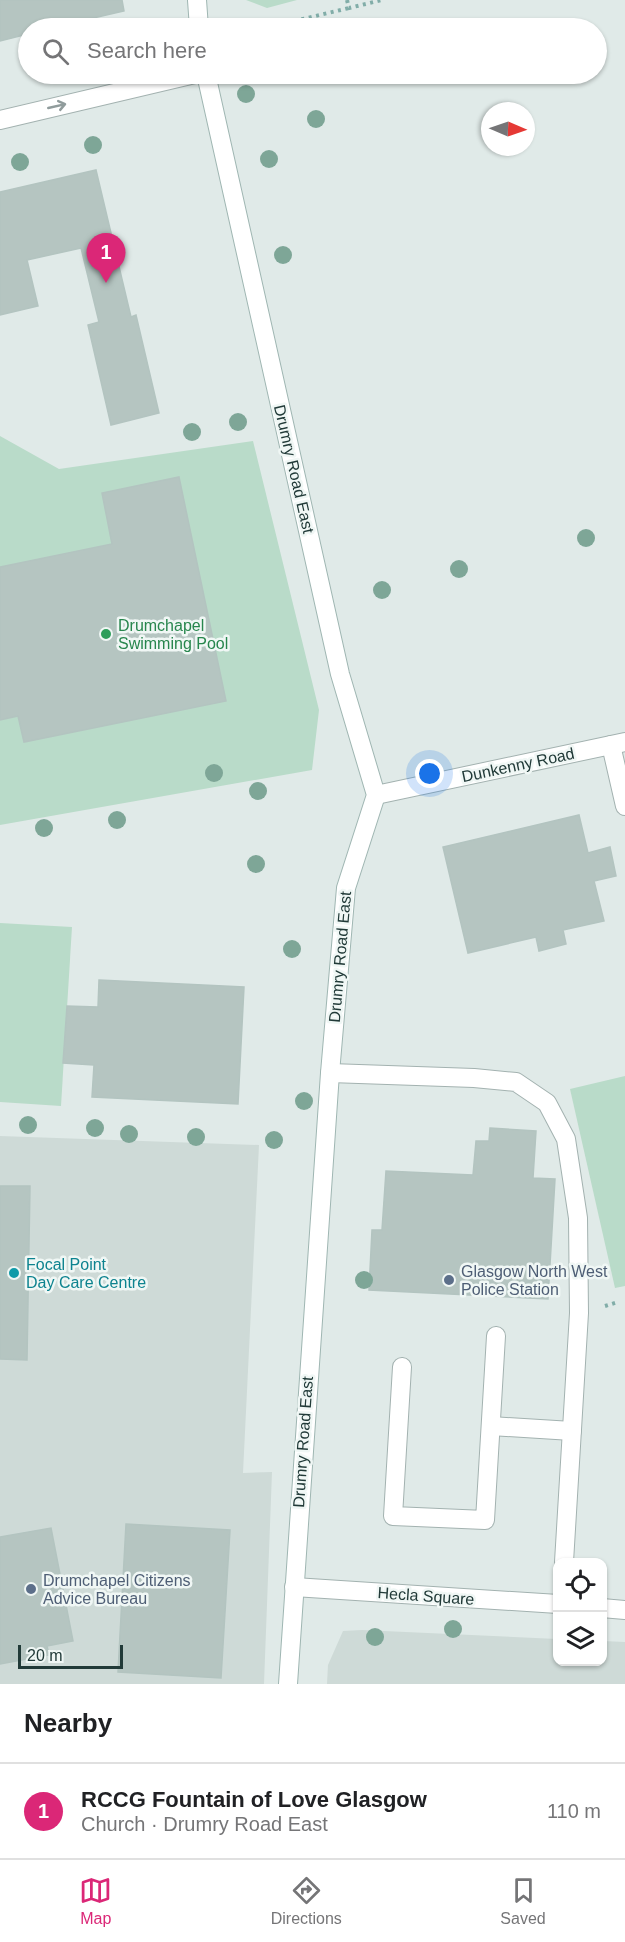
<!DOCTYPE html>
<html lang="en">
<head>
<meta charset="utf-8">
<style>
	:root { --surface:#fff; --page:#f6f6f6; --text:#202124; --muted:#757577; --line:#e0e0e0; --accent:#db2777 }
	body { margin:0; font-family:Helvetica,sans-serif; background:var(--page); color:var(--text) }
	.controls { position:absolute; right:18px; bottom:18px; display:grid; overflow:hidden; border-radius:12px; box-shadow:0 2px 4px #0004 }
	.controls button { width:54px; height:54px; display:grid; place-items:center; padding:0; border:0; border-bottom:2px solid var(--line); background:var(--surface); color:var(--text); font:30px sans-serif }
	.compass { position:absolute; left:481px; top:102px; width:54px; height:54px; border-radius:50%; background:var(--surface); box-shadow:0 2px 4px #0004; rotate:92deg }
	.scale { position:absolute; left:18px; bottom:15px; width:105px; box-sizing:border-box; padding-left:6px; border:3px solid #213a38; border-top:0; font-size:16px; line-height:21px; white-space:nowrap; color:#213a38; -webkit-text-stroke:4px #f0f7f5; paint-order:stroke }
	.you { position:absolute; left:430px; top:774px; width:21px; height:21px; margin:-15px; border:4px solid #fff; border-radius:50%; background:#1a73e8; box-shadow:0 0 0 9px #1a73e833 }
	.badge { display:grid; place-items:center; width:39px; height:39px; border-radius:50%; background:var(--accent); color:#fff; font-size:20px; font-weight:700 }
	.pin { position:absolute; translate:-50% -50px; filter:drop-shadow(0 2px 3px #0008) }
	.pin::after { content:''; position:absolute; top:32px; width:21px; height:18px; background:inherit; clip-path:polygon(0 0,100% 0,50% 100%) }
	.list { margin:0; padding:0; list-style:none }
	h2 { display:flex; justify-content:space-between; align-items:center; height:78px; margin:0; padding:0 24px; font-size:26px }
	h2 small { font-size:20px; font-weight:400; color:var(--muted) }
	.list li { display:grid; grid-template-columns:39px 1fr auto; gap:18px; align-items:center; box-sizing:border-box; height:96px; padding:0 24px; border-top:2px solid var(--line) }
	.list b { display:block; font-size:22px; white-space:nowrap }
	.list p { margin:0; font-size:20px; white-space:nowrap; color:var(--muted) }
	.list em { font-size:20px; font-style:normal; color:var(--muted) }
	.icon { flex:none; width:33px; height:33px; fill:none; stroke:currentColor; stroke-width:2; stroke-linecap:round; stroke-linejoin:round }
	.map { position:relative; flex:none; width:625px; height:1684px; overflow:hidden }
	.search { position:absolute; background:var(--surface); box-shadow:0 2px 4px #0004; left:18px; right:18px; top:18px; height:66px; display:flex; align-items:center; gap:15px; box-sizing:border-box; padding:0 21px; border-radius:33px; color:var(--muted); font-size:22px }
	.sheet { height:174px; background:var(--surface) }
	nav { display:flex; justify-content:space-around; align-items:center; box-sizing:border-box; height:84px; border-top:2px solid var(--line); background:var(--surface); font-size:16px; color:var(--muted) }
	nav a { display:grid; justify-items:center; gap:3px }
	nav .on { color:var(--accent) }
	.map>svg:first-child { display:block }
	.built { fill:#cedad7 }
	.green { fill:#b9dbc9 }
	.building { fill:#b5c5c1; stroke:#b3c4c0; stroke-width:1.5 }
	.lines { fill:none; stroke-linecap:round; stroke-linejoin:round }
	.lane-casing { stroke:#a3b2b0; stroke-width:20 }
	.street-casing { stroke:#a3b2b0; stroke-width:20 }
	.secondary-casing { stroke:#9fb6b2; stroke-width:20 }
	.path { stroke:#81ada8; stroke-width:4; stroke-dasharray:3 4.5; stroke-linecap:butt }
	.lane { stroke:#fff; stroke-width:18 }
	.street { stroke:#fff; stroke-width:18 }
	.secondary { stroke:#fff; stroke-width:18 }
	.tree { fill:#7ea697 }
	.oneway { stroke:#909c9c }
	.leisure-dot { fill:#2e9e5b; stroke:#f0f7f5; stroke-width:2 }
	.culture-dot { fill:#0f9aa8; stroke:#f0f7f5; stroke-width:2 }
	.service-dot { fill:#5c6f8a; stroke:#f0f7f5; stroke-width:2 }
	.labels { text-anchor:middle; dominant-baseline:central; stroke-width:5; stroke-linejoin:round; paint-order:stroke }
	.street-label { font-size:16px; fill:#213a38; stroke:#f0f7f5 }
	.leisure-label { font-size:16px; fill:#27864d; stroke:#f0f7f5; text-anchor:start }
	.culture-label { font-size:16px; fill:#0d838f; stroke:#f0f7f5; text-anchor:start }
	.service-label { font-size:16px; fill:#4e5e75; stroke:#f0f7f5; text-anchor:start }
</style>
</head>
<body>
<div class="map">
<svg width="625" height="1684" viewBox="0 0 625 1684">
	<rect width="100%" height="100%" fill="#e0eae8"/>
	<g class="built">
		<polygon points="0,1136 259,1145 243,1473 272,1472 264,1684 0,1684"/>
		<polygon points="362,1630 557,1639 558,1662 602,1662 603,1641 625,1642 625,1684 327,1684 328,1665 343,1631"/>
	</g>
	<g class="green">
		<polygon points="246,0 297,0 267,8"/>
		<polygon points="0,436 59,469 253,441 319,710 312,770 0,825"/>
		<polygon points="0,923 72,927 61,1106 0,1102"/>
		<polygon points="625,1076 625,1286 615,1288 570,1089"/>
	</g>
	<g class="building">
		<polygon points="0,0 122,0 124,11 50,28 28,28 28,34 0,41"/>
		<polygon points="96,170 131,317 136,315 159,413 111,425 88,325 99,322 81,248 27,260 38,306 0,315 0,192"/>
		<polygon points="179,477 226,701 24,742 18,716 0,720 0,567 112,544 102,493"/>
		<polygon points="579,815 588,853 610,847 616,876 594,881 604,921 563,930 566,944 539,951 536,937 468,953 443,847"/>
		<polygon points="99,980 244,987 238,1104 92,1097 94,1065 63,1063 67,1006 98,1007"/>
		<polygon points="490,1128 536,1131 533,1178 555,1179 548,1299 369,1290 372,1230 382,1230 386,1171 473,1175 476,1141 489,1141"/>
		<polygon points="0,1186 30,1186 27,1360 0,1359"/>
		<polygon points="126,1524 230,1530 221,1678 118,1672"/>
		<polygon points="51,1528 73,1641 47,1646 49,1655 0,1664 0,1537"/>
	</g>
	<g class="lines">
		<g class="lane-casing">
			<g id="lane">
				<polyline points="611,745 625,806"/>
				<polyline points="330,1073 474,1078 516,1082 547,1103 566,1139 578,1218 579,1313 564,1562"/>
				<polyline points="402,1367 393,1516 485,1520 496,1336"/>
				<polyline points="491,1426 572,1431"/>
			</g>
		</g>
		<g class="street-casing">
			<g id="street">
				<polyline points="0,120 195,74"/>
				<polyline points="376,795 625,742"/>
				<polyline points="294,1587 558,1604"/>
				<polyline points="602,1608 625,1610"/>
			</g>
		</g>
		<g class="secondary-casing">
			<g id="secondary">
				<polyline points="197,0 199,28"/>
				<polyline points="206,74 340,674 376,795 346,888 330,1073 288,1684"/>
			</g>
		</g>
		<g class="path">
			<polyline points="347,0 349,8 382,0"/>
			<polyline points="265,28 349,8"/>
			<polyline points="605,1306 618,1302"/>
		</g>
		<use href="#lane" class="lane"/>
		<use href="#street" class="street"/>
		<use href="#secondary" class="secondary"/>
	</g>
	<g class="tree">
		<circle cx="246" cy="94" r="9"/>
		<circle cx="316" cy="119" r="9"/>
		<circle cx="93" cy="145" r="9"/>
		<circle cx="269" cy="159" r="9"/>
		<circle cx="20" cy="162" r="9"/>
		<circle cx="283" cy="255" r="9"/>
		<circle cx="238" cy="422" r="9"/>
		<circle cx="192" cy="432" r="9"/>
		<circle cx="586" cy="538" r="9"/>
		<circle cx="459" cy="569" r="9"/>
		<circle cx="382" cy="590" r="9"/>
		<circle cx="214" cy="773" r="9"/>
		<circle cx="258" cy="791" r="9"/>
		<circle cx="117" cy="820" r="9"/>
		<circle cx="44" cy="828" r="9"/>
		<circle cx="256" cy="864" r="9"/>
		<circle cx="292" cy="949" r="9"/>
		<circle cx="304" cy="1101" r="9"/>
		<circle cx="28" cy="1125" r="9"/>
		<circle cx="95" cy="1128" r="9"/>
		<circle cx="129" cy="1134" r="9"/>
		<circle cx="196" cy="1137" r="9"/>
		<circle cx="274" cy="1140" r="9"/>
		<circle cx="364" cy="1280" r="9"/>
		<circle cx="453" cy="1629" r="9"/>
		<circle cx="375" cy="1637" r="9"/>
	</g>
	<defs><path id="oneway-shaft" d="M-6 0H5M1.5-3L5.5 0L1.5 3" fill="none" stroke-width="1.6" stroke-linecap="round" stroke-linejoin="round" transform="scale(1.5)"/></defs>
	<use class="oneway" href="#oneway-shaft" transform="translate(57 106) rotate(-13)"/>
	<circle class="leisure-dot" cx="106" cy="634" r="6"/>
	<circle class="culture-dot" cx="14" cy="1273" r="6"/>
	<g class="service-dot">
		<circle cx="449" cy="1280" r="6"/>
		<circle cx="31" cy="1589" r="6"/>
	</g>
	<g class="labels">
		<g class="street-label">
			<text transform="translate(294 469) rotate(77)">Drumry Road East</text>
			<text transform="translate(518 765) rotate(-12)">Dunkenny Road</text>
			<text transform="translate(340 957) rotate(-85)">Drumry Road East</text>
			<text transform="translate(303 1442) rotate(-86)">Drumry Road East</text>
			<text transform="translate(426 1596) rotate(4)">Hecla Square</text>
		</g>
		<g class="leisure-label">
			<text x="118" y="625">Drumchapel<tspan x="118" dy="18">Swimming Pool</tspan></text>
		</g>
		<g class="culture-label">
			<text x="26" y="1264">Focal Point<tspan x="26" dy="18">Day Care Centre</tspan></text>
		</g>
		<g class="service-label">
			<text x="461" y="1271">Glasgow North West<tspan x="461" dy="18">Police Station</tspan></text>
			<text x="43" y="1580">Drumchapel Citizens<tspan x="43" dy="18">Advice Bureau</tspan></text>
		</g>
	</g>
</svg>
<div class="controls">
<button><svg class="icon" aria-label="locate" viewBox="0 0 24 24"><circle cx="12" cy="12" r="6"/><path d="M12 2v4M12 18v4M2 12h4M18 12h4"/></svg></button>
<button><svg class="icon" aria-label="layers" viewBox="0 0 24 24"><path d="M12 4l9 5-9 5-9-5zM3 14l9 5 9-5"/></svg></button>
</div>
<svg class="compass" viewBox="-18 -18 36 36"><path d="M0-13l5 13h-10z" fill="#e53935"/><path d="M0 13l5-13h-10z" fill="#757577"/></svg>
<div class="scale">20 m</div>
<div class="you"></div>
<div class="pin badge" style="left:106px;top:283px">1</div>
<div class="search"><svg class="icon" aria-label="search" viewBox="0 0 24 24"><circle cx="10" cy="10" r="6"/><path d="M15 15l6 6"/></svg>Search here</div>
</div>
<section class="sheet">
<h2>Nearby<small></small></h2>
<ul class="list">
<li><span class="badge">1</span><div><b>RCCG Fountain of Love Glasgow</b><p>Church · Drumry Road East</p></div><em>110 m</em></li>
</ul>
</section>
<nav>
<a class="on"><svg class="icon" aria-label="map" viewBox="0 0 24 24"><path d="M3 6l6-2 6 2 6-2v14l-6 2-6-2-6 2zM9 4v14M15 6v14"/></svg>Map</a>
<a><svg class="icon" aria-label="directions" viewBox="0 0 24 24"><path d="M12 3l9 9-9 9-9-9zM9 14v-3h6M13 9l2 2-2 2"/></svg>Directions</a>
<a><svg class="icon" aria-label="saved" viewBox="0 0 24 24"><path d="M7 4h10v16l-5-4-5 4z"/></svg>Saved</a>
</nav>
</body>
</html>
